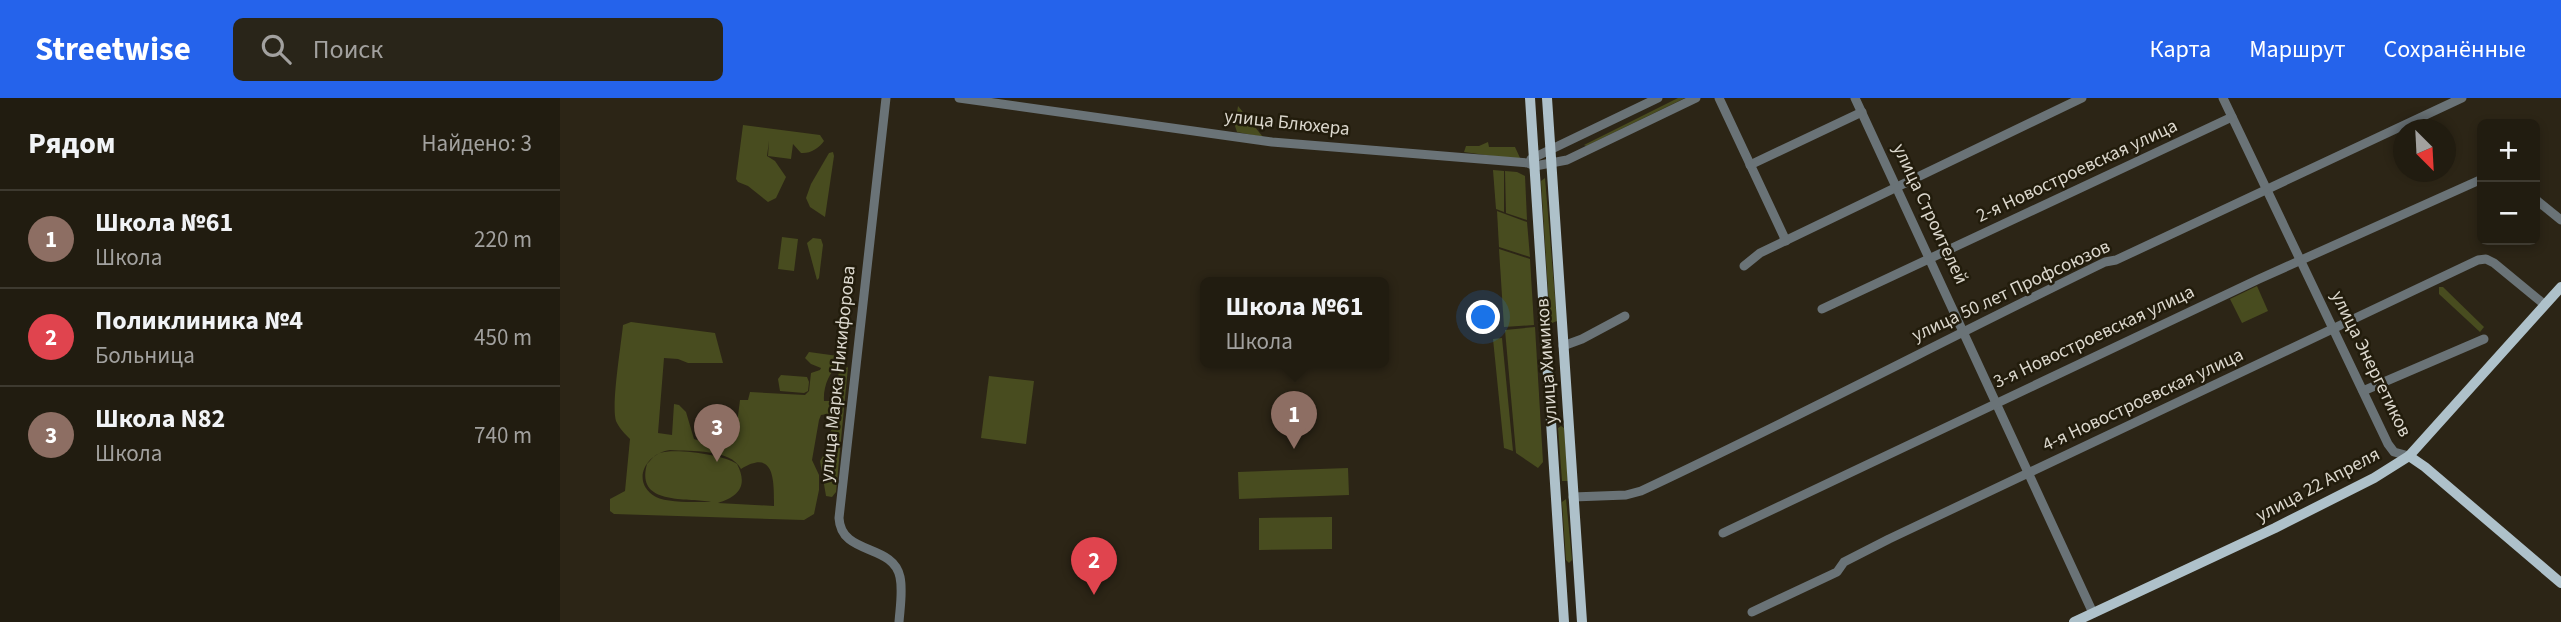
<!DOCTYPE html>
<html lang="ru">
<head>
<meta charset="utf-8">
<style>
	:root { --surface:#211c10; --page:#292519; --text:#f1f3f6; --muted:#a2a19f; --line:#3e3a30; --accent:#2563eb }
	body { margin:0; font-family:"Source Sans 3",sans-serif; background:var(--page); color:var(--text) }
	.controls { position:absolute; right:21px; top:21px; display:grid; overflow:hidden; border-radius:10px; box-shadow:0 4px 10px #0003 }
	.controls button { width:63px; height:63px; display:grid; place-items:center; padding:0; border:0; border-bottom:2px solid var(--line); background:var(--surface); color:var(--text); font:35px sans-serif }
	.compass { position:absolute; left:1833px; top:21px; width:63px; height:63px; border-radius:50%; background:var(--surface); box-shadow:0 4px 10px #0003; rotate:156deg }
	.you { position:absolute; left:924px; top:220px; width:24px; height:24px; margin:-18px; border:5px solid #fff; border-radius:50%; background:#1a73e8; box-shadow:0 0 0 10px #1a73e833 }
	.badge { display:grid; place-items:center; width:46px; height:46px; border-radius:50%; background:var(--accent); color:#fff; font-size:23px; font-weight:700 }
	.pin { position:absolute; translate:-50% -58px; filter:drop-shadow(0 2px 4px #0008) }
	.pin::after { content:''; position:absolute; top:37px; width:24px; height:21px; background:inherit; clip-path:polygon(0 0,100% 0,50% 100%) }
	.popup { position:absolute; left:640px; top:179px; width:189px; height:91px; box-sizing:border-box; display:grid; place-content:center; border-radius:10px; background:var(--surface); filter:drop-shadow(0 2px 5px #0005); font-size:23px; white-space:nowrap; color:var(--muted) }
	.popup b { font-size:26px; color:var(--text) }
	.popup::after { content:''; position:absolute; left:50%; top:100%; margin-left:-14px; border:14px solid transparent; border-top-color:var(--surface) }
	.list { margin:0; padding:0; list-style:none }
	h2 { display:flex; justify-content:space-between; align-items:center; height:91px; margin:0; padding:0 28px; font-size:30px }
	h2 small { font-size:23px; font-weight:400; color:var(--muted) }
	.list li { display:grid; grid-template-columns:46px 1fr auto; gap:21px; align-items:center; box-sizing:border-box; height:98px; padding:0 28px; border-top:2px solid var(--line) }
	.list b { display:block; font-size:26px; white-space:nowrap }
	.list p { margin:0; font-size:23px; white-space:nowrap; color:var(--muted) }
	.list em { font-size:23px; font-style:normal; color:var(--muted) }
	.icon { flex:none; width:38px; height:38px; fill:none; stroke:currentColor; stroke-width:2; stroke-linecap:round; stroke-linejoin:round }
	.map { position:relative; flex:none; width:2001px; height:524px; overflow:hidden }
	header { display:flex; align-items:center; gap:42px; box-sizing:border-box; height:98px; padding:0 35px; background:var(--accent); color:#fff }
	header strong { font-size:33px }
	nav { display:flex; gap:38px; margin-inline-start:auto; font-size:24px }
	.search { width:490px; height:63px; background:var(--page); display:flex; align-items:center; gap:18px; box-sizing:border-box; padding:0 24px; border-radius:10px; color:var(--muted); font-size:26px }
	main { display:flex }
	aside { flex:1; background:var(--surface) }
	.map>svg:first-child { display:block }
	.green { fill:#484c1f; fill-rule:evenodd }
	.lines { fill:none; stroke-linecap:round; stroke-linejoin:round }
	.minor { stroke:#6a7377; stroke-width:9 }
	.major { stroke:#aec1ca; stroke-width:10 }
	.labels { text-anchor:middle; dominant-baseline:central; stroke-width:5; stroke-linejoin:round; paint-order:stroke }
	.street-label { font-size:19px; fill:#dbd7cd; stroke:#221c0c }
</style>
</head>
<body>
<header>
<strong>Streetwise</strong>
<div class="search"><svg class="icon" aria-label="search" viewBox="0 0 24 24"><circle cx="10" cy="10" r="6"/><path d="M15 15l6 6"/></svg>Поиск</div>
<nav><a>Карта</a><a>Маршрут</a><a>Сохранённые</a></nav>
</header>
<main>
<aside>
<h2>Рядом<small>Найдено: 3</small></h2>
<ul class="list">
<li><span class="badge" style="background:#8d6e63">1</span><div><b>Школа №61</b><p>Школа</p></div><em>220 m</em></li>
<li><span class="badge" style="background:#e0444e">2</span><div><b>Поликлиника №4</b><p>Больница</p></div><em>450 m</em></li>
<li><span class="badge" style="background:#8d6e63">3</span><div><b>Школа N82</b><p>Школа</p></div><em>740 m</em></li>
</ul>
</aside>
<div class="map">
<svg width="2001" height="524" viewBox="0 0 2001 524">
	<rect width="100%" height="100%" fill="#2c2516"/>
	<g class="green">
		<polygon points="1118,0 1125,0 1026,48 1024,47"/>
		<polygon points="678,8 703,39 677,34 675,28"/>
		<path d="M183 27 260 37 264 43C259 50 250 56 241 55L233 46 231 61 208 58 209 43 207 58 215 63 226 79 216 100 208 104 188 88 178 84 176 81Z"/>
		<polygon points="928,44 929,49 955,49 961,62 904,54 906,48 919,48"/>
		<polygon points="273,54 274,58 265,119 250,109 246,100 251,86 269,55"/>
		<polygon points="933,72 944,73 944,114 936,111"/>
		<polygon points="945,73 957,74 965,78 967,122 946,115"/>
		<polygon points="985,80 997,223 992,225 990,223 981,83"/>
		<polygon points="937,113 967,124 970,159 939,149"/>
		<polygon points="222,139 238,141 234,173 218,171"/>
		<polygon points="253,140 261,141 263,147 259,180 257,182 247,145"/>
		<polygon points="939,151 970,161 974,227 944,229"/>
		<polygon points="1697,188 1708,213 1682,225 1670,201"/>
		<polygon points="1879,189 1883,189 1924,229 1920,234 1879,196"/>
		<path d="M71 224 155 235 163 265H128L118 261 104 260 98 335 112 337 114 306 119 307 126 314 134 341 152 347 162 344 166 336 176 334 180 302H188L190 294 245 297 249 293 251 275 260 272 261 270 251 266 245 260 249 254 278 258 280 265C269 274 263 289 264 303H274L279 273 288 269 276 394 272 399 266 398 260 363 263 358 269 361 271 358 270 334 274 328V320L267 316 261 317 259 322 252 362 259 377V392L254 416 244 422 54 416 50 413V401L65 393 70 341C65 336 59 330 56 323 51 307 61 248 63 227ZM110 352C131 354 170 350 181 371 215 350 214 383 214 408L158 405C177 399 189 389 177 366 165 357 115 350 100 355 94 357 91 362 87 366 75 408 127 399 151 404 138 404 107 405 96 399 71 385 84 356 110 352Z"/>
		<polygon points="975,229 983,364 978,370 956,355 945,232"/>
		<polygon points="942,240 953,353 944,350 933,241"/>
		<polygon points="221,277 247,279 249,284 248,293 244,295 220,293 218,281"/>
		<polygon points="429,278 474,283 466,346 421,340"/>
		<polygon points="1001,328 1004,330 1008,383 1002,383 998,330"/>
		<polygon points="788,370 789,397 679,401 678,374"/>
		<polygon points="1006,401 1012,462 1009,465 1006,462 1002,404"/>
		<polygon points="772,419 772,451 699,452 699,420"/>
	</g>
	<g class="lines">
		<g class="minor">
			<path d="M326 0 279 420C281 458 333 445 340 479 343 493 340 510 339 524"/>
			<polyline points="399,0 712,44 968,65 975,68 1007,62 1136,0"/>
			<polyline points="1159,0 1226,143"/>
			<polyline points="1295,0 1533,515"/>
			<polyline points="1663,0 1828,346 1834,354 1849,358"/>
			<polyline points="971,61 1098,0"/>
			<polyline points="1190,67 1302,14"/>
			<polyline points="1975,101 2001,122"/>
			<polyline points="1184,168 1200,155 1522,0"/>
			<polyline points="1262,211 1672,19"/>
			<polyline points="1003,248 1022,241 1065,218"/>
			<polyline points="1803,293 1924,241"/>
			<path d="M1013 399 1066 397 1081 393C1237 320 1390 239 1545 164L1556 162 1902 0"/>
			<polyline points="1163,435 1699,181 1922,81"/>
			<polyline points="1192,514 1277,474 1284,464 1329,441 1918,162 1926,161 1934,165 1985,207"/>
		</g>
		<g class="major">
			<polyline points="970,0 1004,524"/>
			<polyline points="987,0 1022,524"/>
			<polyline points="1849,358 1865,369 2001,485"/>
			<polyline points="1514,524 1715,430 1814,380 1849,358 2001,189"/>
		</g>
	</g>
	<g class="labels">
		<g class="street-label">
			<text transform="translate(727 25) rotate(6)">улица Блюхера</text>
			<text transform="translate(1517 73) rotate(-25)">2-я Новостроевская улица</text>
			<text transform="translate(1370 116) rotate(65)">улица Строителей</text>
			<text transform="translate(1451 193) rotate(-25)">улица 50 лет Профсоюзов</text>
			<text transform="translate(1534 239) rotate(-25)">3-я Новостроевская улица</text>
			<text transform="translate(987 263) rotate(-94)">улица Химиков</text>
			<text transform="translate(1811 266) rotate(64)">улица Энергетиков</text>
			<text transform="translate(278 276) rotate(-84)">улица Марка Никифорова</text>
			<text transform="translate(1583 302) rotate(-25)">4-я Новостроевская улица</text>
			<text transform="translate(1758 387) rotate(-28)">улица 22 Апреля</text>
		</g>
	</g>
</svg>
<div class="controls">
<button>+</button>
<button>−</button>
</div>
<svg class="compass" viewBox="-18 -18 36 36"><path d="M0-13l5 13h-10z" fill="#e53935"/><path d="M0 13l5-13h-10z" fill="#a2a19f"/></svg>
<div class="you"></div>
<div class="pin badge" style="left:734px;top:351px;background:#8d6e63">1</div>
<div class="popup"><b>Школа №61</b>Школа</div>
<div class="pin badge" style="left:534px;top:497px;background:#e0444e">2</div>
<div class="pin badge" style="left:157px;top:364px;background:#8d6e63">3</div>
</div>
</main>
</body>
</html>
